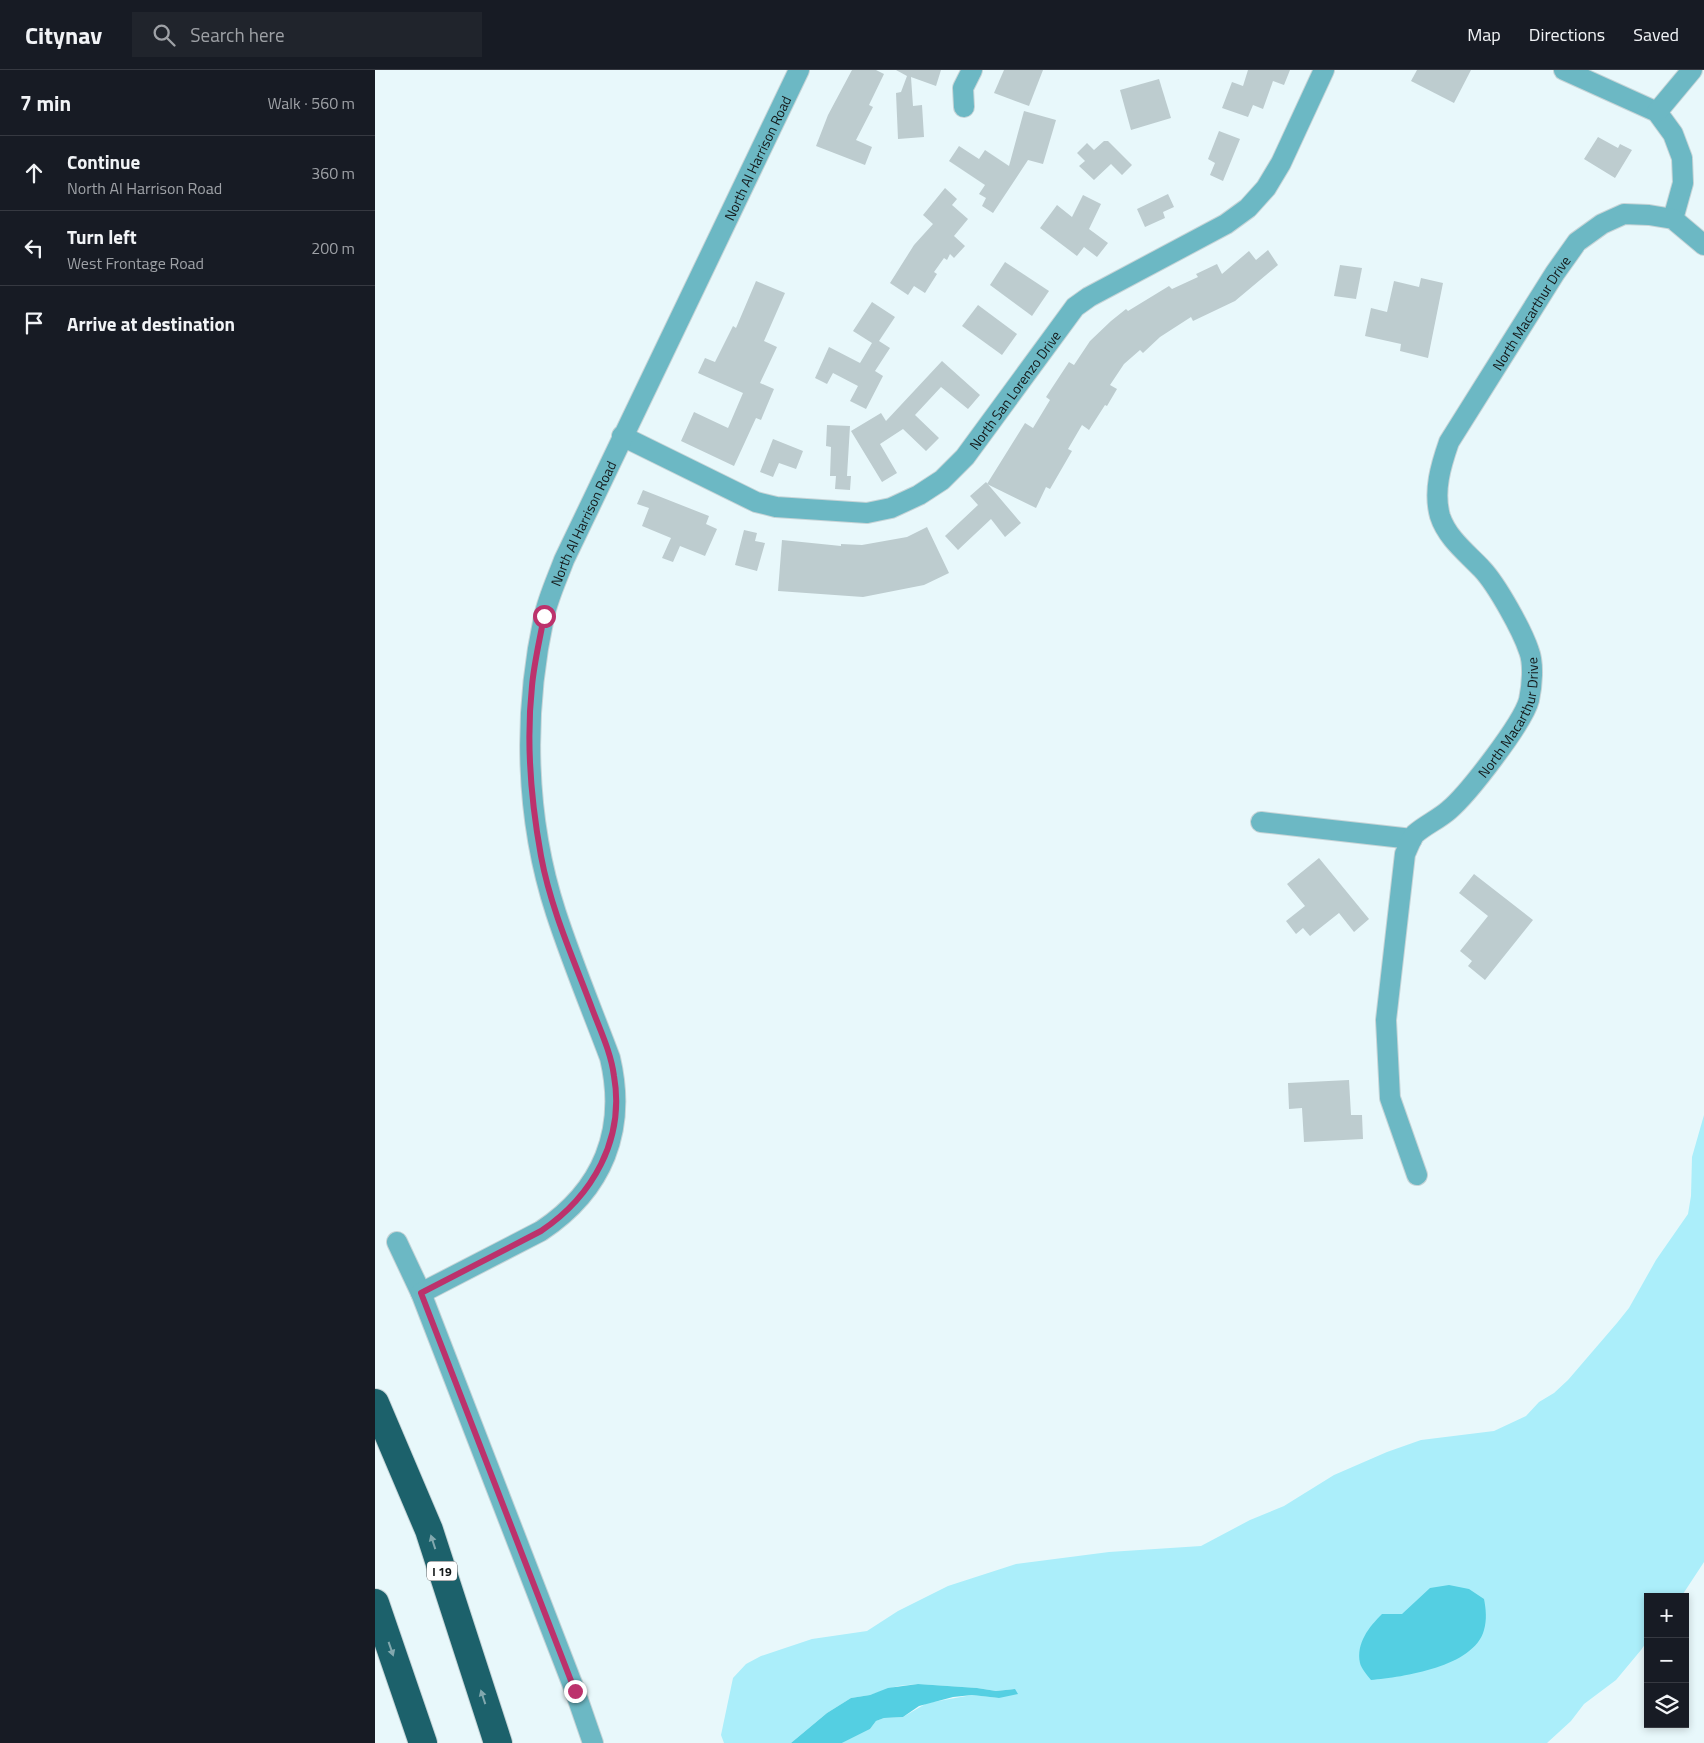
<!DOCTYPE html>
<html lang="en">
<head>
<meta charset="utf-8">
<style>
	:root { --surface:#171b24; --page:#20242c; --text:#f1f3f6; --muted:#9ea1a6; --line:#363941 }
	body { margin:0; font-family:"Titillium Web",sans-serif; background:var(--page); color:var(--text) }
	.controls { position:absolute; right:15px; bottom:15px; display:grid; overflow:hidden; border-radius:0px; box-shadow:0 2px 8px #0003 }
	.controls button { width:45px; height:45px; display:grid; place-items:center; padding:0; border:0; border-bottom:1px solid var(--line); background:var(--surface); color:var(--text); font:25px sans-serif }
	.stop { position:absolute; width:15px; height:15px; margin:-11px; border:4px solid #bc326c; border-radius:50%; background:#fff }
	.stop.end { background:#bc326c; border-color:#fff; box-shadow:0 1px 5px #0008 }
	.list { margin:0; padding:0; list-style:none }
	h2 { display:flex; justify-content:space-between; align-items:center; height:65px; margin:0; padding:0 20px; font-size:21px }
	h2 small { font-size:16px; font-weight:400; color:var(--muted) }
	.list li { display:grid; grid-template-columns:32px 1fr auto; gap:15px; align-items:center; box-sizing:border-box; height:75px; padding:0 20px; border-top:1px solid var(--line) }
	.list b { display:block; font-size:19px; white-space:nowrap }
	.list p { margin:0; font-size:16px; white-space:nowrap; color:var(--muted) }
	.list em { font-size:16px; font-style:normal; color:var(--muted) }
	.icon { flex:none; width:28px; height:28px; fill:none; stroke:currentColor; stroke-width:2; stroke-linecap:round; stroke-linejoin:round }
	.map { position:relative; flex:none; width:1329px; height:1673px; overflow:hidden }
	header { display:flex; align-items:center; gap:30px; box-sizing:border-box; height:70px; padding:0 25px; background:var(--surface); border-bottom:1px solid var(--line) }
	header strong { font-size:24px }
	nav { display:flex; gap:28px; margin-inline-start:auto; font-size:18px }
	.search { width:350px; height:45px; background:var(--page); display:flex; align-items:center; gap:12px; box-sizing:border-box; padding:0 18px; border-radius:0px; color:var(--muted); font-size:19px }
	main { display:flex }
	aside { flex:1; background:var(--surface) }
	.map>svg:first-child { display:block }
	.green { fill:#abeefa }
	.water { fill:#54cfe2 }
	.building { fill:#bdcccf }
	.lines { fill:none; stroke-linecap:round; stroke-linejoin:round }
	.minor-casing { stroke:#c6d4d7; stroke-width:22 }
	.highway-casing { stroke:#c6d4d7; stroke-width:30 }
	.minor { stroke:#6cb8c4; stroke-width:20 }
	.highway { stroke:#1c616b; stroke-width:28 }
	.oneway { fill:#82a8ae }
	.route { stroke:#bc326c; stroke-width:6 }
	.labels { text-anchor:middle; dominant-baseline:central; stroke-width:4; stroke-linejoin:round; paint-order:stroke }
	.shield { fill:#fff; stroke:#5a5d5e; stroke-width:1 }
	.shield-label { font-size:12px; font-weight:bold; fill:#131819 }
	.street-label { font-size:14px; fill:#131819; stroke:#fff }
</style>
</head>
<body>
<header>
<strong>Citynav</strong>
<div class="search"><svg class="icon" aria-label="search" viewBox="0 0 24 24"><circle cx="10" cy="10" r="6"/><path d="M15 15l6 6"/></svg>Search here</div>
<nav><a>Map</a><a>Directions</a><a>Saved</a></nav>
</header>
<main>
<aside>
<h2>7 min<small>Walk · 560 m</small></h2>
<ul class="list">
<li><svg class="icon" aria-label="ahead" viewBox="0 0 24 24"><path d="M12 20V5M6 11l6-6 6 6"/></svg><div><b>Continue</b><p>North Al Harrison Road</p></div><em>360 m</em></li>
<li><svg class="icon" aria-label="left" viewBox="0 0 24 24"><path d="M17 20v-9H6M10 6l-5 5 5 5"/></svg><div><b>Turn left</b><p>West Frontage Road</p></div><em>200 m</em></li>
<li><svg class="icon" aria-label="arrive" viewBox="0 0 24 24"><path d="M6 21V4h12l-3 4 3 4H6"/></svg><div><b>Arrive at destination</b></div></li>
</ul>
</aside>
<div class="map">
<svg width="1329" height="1673" viewBox="0 0 1329 1673">
	<rect width="100%" height="100%" fill="#e8f8fb"/>
	<polygon class="green" points="1329,1045 1329,1492 1306,1527 1273,1527 1273,1570 1266,1580 1241,1610 1209,1634 1196,1651 1172,1673 467,1673 495,1659 501,1651 509,1648 528,1647 552,1633 597,1625 624,1628 639,1619 621,1621 602,1618 543,1614 523,1616 495,1625 476,1628 452,1643 416,1673 349,1673 346,1665 358,1608 371,1594 386,1586 437,1569 492,1561 523,1541 573,1516 641,1494 734,1482 826,1476 875,1450 909,1436 959,1405 1012,1382 1046,1370 1119,1361 1151,1346 1164,1332 1179,1323 1193,1310 1242,1253 1254,1238 1281,1190 1313,1144 1316,1126 1317,1087"/>
	<g class="water">
		<path d="M1074 1515 1094 1519 1109 1529C1111 1539 1112 1550 1109 1560 1099 1597 1028 1607 996 1610 992 1605 986 1598 985 1593 981 1573 994 1557 1007 1544H1027L1055 1518Z"/>
		<polygon points="543,1614 602,1618 621,1621 640,1619 643,1624 624,1628 597,1625 578,1627 544,1636 528,1647 509,1648 501,1651 495,1659 467,1673 416,1673 452,1643 476,1628 495,1625 513,1618"/>
	</g>
	<g class="building">
		<polygon points="477,0 501,0 509,4 494,35 498,37 481,70 497,77 490,95 441,76 453,45"/>
		<polygon points="521,0 566,0 561,16 536,7 538,36 547,35 549,67 523,69 521,23 526,22 532,6"/>
		<polygon points="629,0 668,0 654,36 619,23"/>
		<polygon points="873,0 915,0 909,15 898,11 888,39 878,35 873,47 847,38 857,12 868,16"/>
		<polygon points="1042,0 1096,0 1079,33 1036,11"/>
		<polygon points="784,9 796,48 756,60 745,20"/>
		<polygon points="649,41 681,50 668,94 653,90 618,143 607,136 611,128 604,124 610,115 574,91 584,76 604,89 610,80 634,96"/>
		<polygon points="844,61 865,69 848,111 835,105 840,93 833,89"/>
		<polygon points="1223,67 1243,78 1245,74 1257,80 1240,108 1209,89"/>
		<polygon points="729,71 733,71 757,95 747,105 736,94 719,110 704,96 710,91 702,83 712,73 719,80"/>
		<polygon points="570,118 582,129 577,135 593,149 579,166 590,176 579,188 575,184 572,190 569,188 559,202 562,204 550,223 539,216 533,225 515,213 539,175 558,154 548,145"/>
		<polygon points="793,124 799,137 788,142 790,148 770,157 762,139"/>
		<polygon points="708,125 726,134 714,159 733,173 722,187 709,177 702,186 665,158 682,135 697,147"/>
		<polygon points="893,180 903,195 860,231 818,251 816,247 785,267 768,283 765,280 749,294 735,315 742,319 732,336 730,335 714,360 707,355 693,379 697,381 675,419 671,417 661,438 612,414 650,353 658,358 675,330 671,327 694,292 699,295 715,271 736,251 751,239 753,241 794,216 797,219 823,207 821,204 842,194 847,204 874,181 881,190"/>
		<polygon points="630,192 674,221 657,246 615,215"/>
		<polygon points="965,195 987,198 981,229 959,226"/>
		<polygon points="1046,208 1068,213 1053,288 1025,281 1026,274 990,266 996,238 1012,242 1019,211 1044,217"/>
		<polygon points="381,211 410,223 389,271 402,277 385,313 399,319 386,350 381,348 359,396 306,371 319,342 353,358 368,323 323,303 330,288 340,292 358,256 361,258"/>
		<polygon points="497,232 520,247 504,271 515,278 500,301 508,306 491,339 475,331 483,316 458,303 452,314 440,308 454,277 485,293 497,273 478,261"/>
		<polygon points="603,235 642,264 627,285 587,256"/>
		<polygon points="567,291 605,325 593,339 566,317 540,345 564,368 551,381 528,359 505,374 522,403 507,412 476,361 506,343 511,351"/>
		<polygon points="452,355 475,356 472,406 476,406 475,420 460,419 461,406 455,406 456,377 451,376"/>
		<polygon points="398,369 428,381 421,399 404,393 398,407 385,402"/>
		<polygon points="611,412 646,453 630,467 616,449 583,480 570,466 603,435 595,426"/>
		<polygon points="268,420 334,446 331,454 342,459 330,486 305,476 298,492 287,488 296,468 267,456 274,438 262,434"/>
		<polygon points="552,457 574,503 549,515 488,527 403,521 407,470 466,476 466,474 487,475 532,467"/>
		<polygon points="369,460 382,463 380,471 390,473 382,501 360,495"/>
		<polygon points="944,788 994,849 979,862 964,843 935,866 928,858 921,864 911,851 930,836 912,814"/>
		<polygon points="1099,804 1158,850 1110,910 1093,896 1097,891 1085,881 1113,846 1084,823"/>
		<polygon points="974,1010 976,1045 987,1045 988,1069 929,1072 927,1038 914,1039 913,1013"/>
	</g>
	<g class="lines">
		<g class="minor-casing">
			<g id="minor">
				<polyline points="1189,0 1282,42 1298,64 1307,88 1308,113 1298,149"/>
				<polyline points="589,37 588,18 597,0"/>
				<polyline points="1282,42 1317,0"/>
				<path id="s1" d="M247 366 381 432 401 437 492 443 516 438 544 425 567 410 590 387 700 237 714 227 851 154 873 138 891 118 906 93 949 0"/>
				<polyline points="886,752 1037,769"/>
				<path id="s2" d="M1042 1105 1015 1028 1011 950 1030 784C1033 778 1036 769 1040 764 1050 755 1064 749 1074 740 1093 724 1148 653 1154 630 1157 616 1159 594 1154 581 1147 560 1122 515 1107 499 1092 483 1072 468 1065 446 1058 421 1066 395 1074 372L1180 203 1202 172 1227 154 1249 144 1274 145 1298 149 1329 175"/>
				<polyline points="22,1172 46,1223 200,1621 218,1673"/>
				<path id="s3" d="M46 1223 166 1161C228 1120 252 1060 235 988 217 940 197 892 181 843 150 748 148 644 169 547 173 528 182 509 189 490L424 0"/>
			</g>
		</g>
		<g class="highway-casing">
			<g id="highway">
				<polyline points="0,1333 54,1460 123,1673"/>
				<polyline points="0,1533 48,1673"/>
			</g>
		</g>
		<use href="#minor" class="minor"/>
		<use href="#highway" class="highway"/>
	</g>
	<defs><path id="oneway-solid" d="M-6-.8H1V-3.2L6.5 0L1 3.2V.8H-6Z" transform="scale(1.25)"/></defs>
	<g class="oneway">
		<use href="#oneway-solid" transform="translate(58 1472) rotate(-108)"/>
		<use href="#oneway-solid" transform="translate(16 1579) rotate(71)"/>
		<use href="#oneway-solid" transform="translate(108 1627) rotate(-108)"/>
	</g>
	<g class="lines">
		<path class="route" d="M169 546C165 569 159 593 157 616 151 672 156 731 166 786 176 840 199 890 218 941 226 962 236 983 239 1006 250 1069 218 1126 166 1161L46 1223 200 1621"/>
	</g>
	<g class="labels">
		<rect class="shield" x="52" y="1491.5" width="30" height="19" rx="4"/>
		<g class="shield-label">
			<text x="67" y="1501">I 19</text>
		</g>
		<g class="street-label">
			<text stroke="none"><textPath href="#s3" startOffset="1296">North Al Harrison Road</textPath></text>
			<text stroke="none"><textPath href="#s2" startOffset="969">North Macarthur Drive</textPath></text>
			<text stroke="none"><textPath href="#s1" startOffset="460">North San Lorenzo Drive</textPath></text>
			<text stroke="none"><textPath href="#s3" startOffset="891">North Al Harrison Road</textPath></text>
			<text stroke="none"><textPath href="#s2" startOffset="504">North Macarthur Drive</textPath></text>
		</g>
	</g>
</svg>
<div class="controls">
<button>+</button>
<button>−</button>
<button><svg class="icon" aria-label="layers" viewBox="0 0 24 24"><path d="M12 4l9 5-9 5-9-5zM3 14l9 5 9-5"/></svg></button>
</div>
<div class="stop" style="left:169px;top:546px"></div>
<div class="stop end" style="left:200px;top:1621px"></div>
</div>
</main>
</body>
</html>
